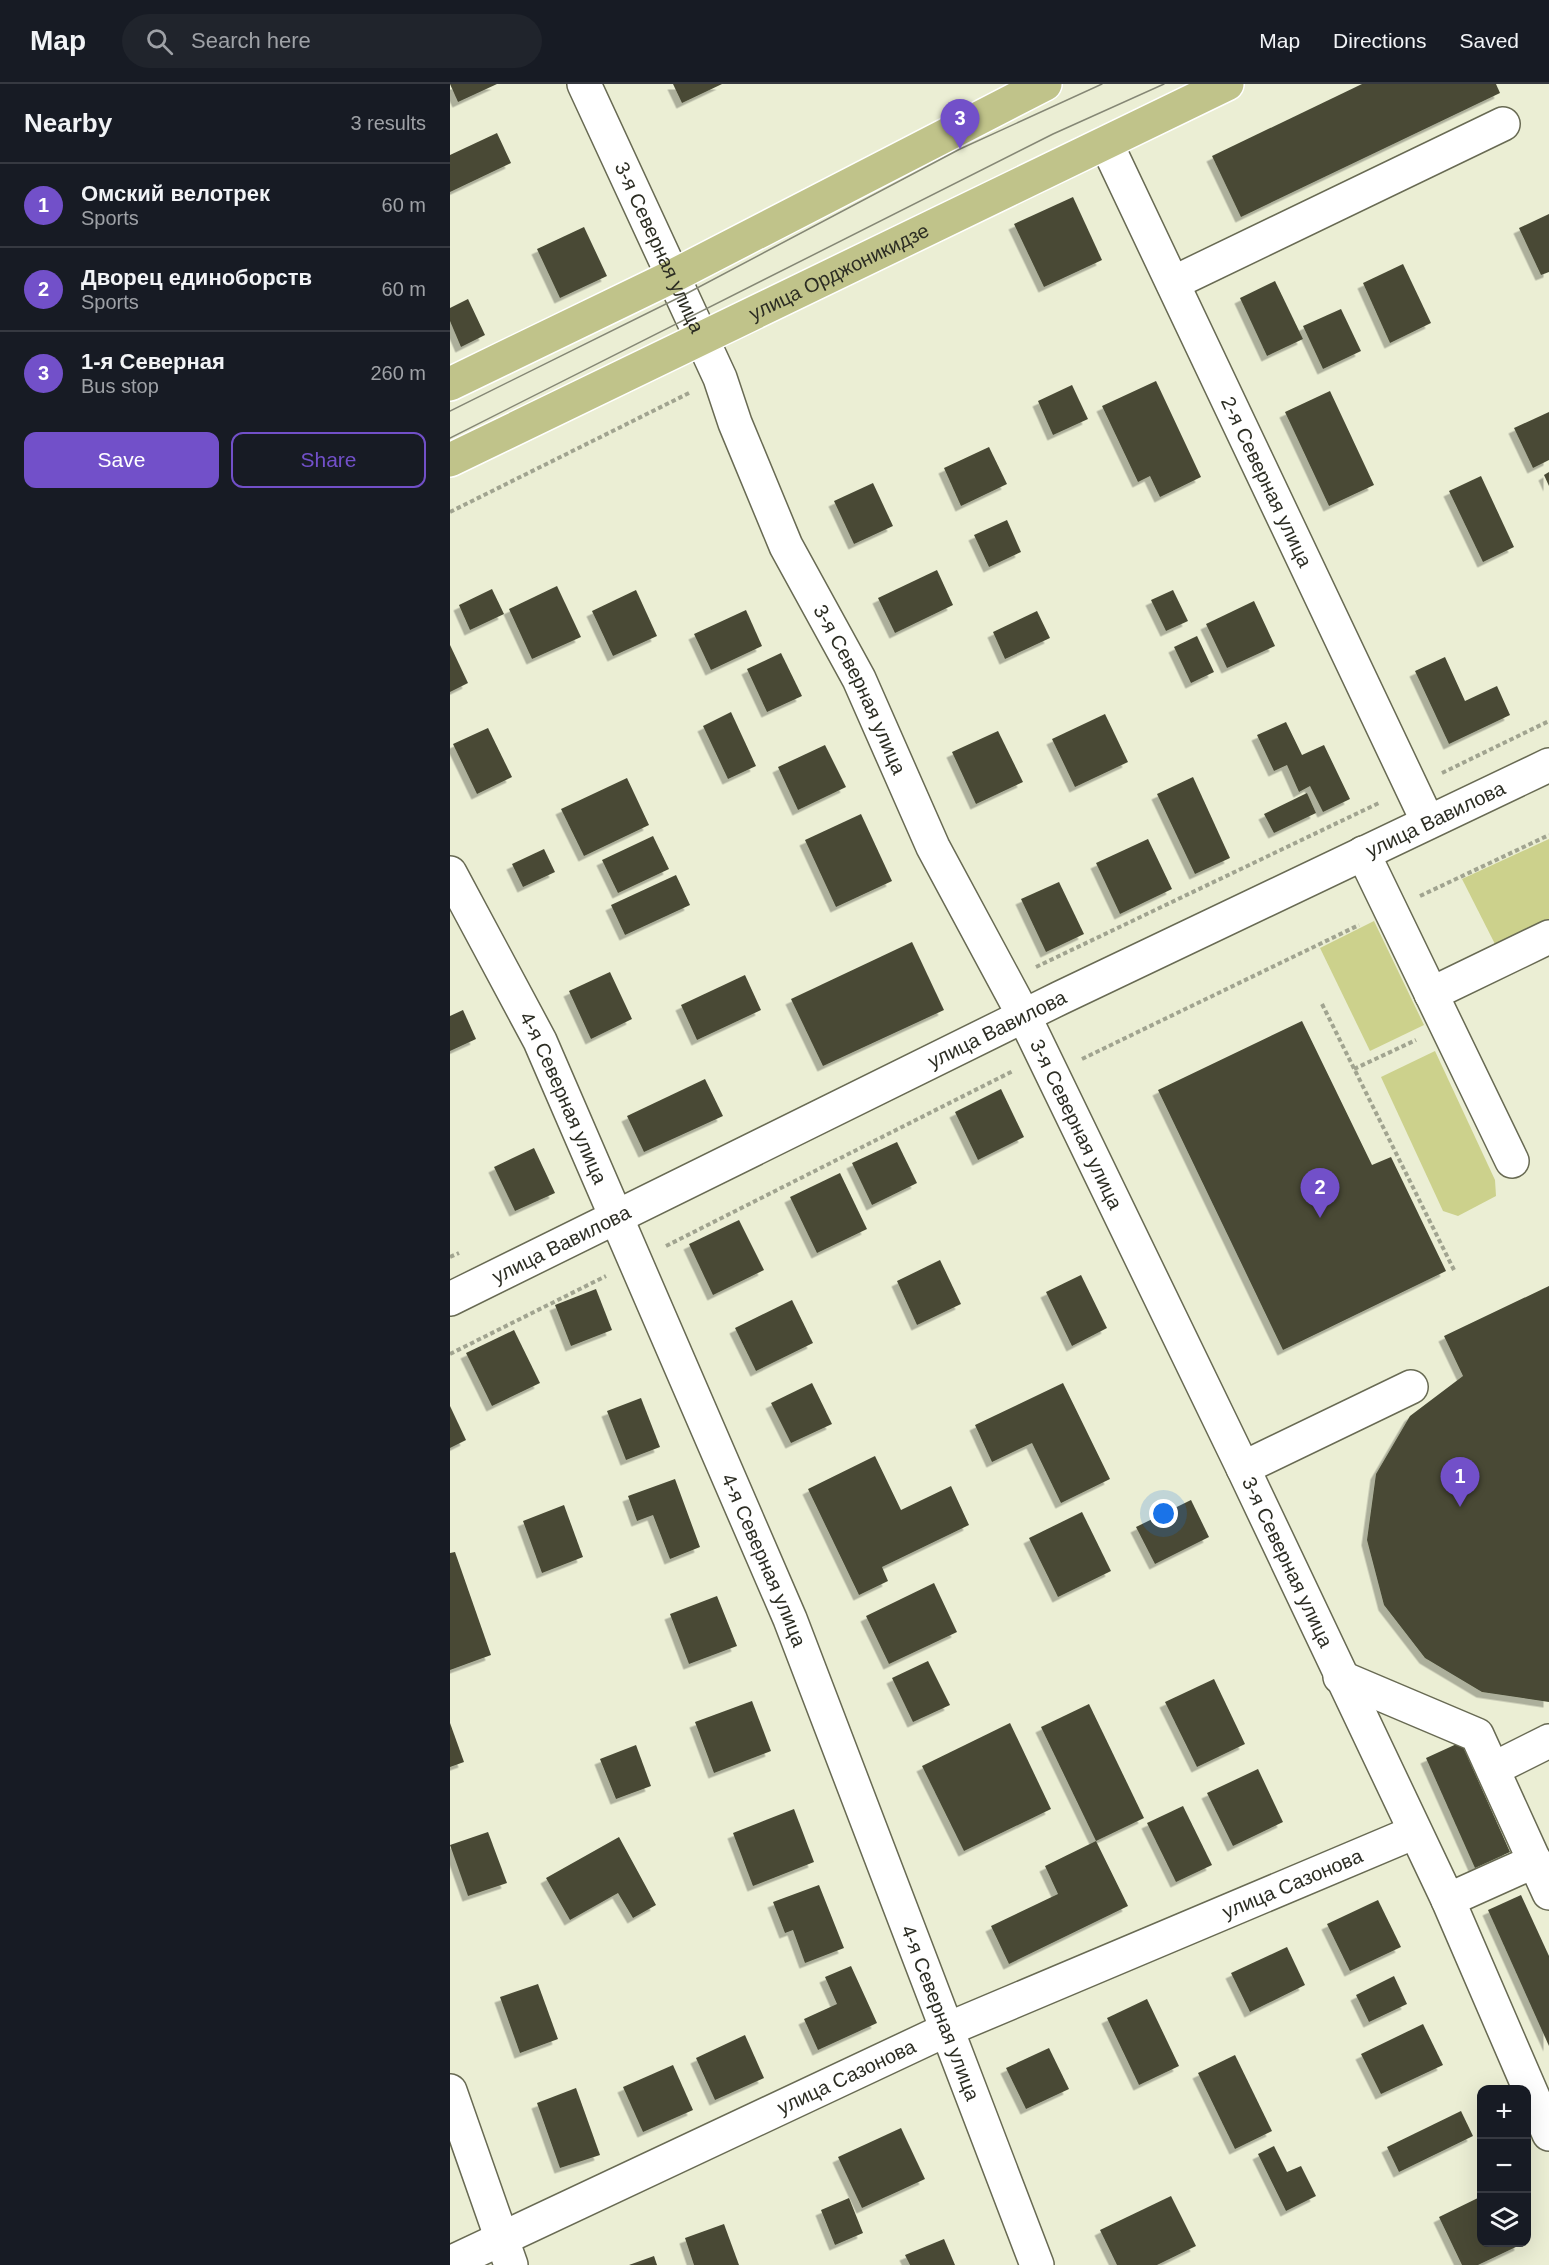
<!DOCTYPE html>
<html lang="en">
<head>
<meta charset="utf-8">
<style>
	:root { --surface:#171b24; --page:#20242c; --text:#f1f3f6; --muted:#9ea1a6; --line:#363941; --accent:#7250c9 }
	body { margin:0; font-family:Helvetica,sans-serif; background:var(--page); color:var(--text) }
	.controls { position:absolute; right:18px; bottom:18px; display:grid; overflow:hidden; border-radius:12px; box-shadow:0 6px 24px #0002 }
	.controls button { width:54px; height:54px; display:grid; place-items:center; padding:0; border:0; border-bottom:2px solid var(--line); background:var(--surface); color:var(--text); font:30px sans-serif }
	.you { position:absolute; left:714px; top:1430px; width:21px; height:21px; margin:-15px; border:4px solid #fff; border-radius:50%; background:#1a73e8; box-shadow:0 0 0 9px #1a73e833 }
	.badge { display:grid; place-items:center; width:39px; height:39px; border-radius:50%; background:var(--accent); color:#fff; font-size:20px; font-weight:700 }
	.pin { position:absolute; translate:-50% -50px; filter:drop-shadow(0 2px 3px #0008) }
	.pin::after { content:''; position:absolute; top:32px; width:21px; height:18px; background:inherit; clip-path:polygon(0 0,100% 0,50% 100%) }
	.list { margin:0; padding:0; list-style:none }
	h2 { display:flex; justify-content:space-between; align-items:center; height:78px; margin:0; padding:0 24px; font-size:26px }
	h2 small { font-size:20px; font-weight:400; color:var(--muted) }
	.list li { display:grid; grid-template-columns:39px 1fr auto; gap:18px; align-items:center; box-sizing:border-box; height:84px; padding:0 24px; border-top:2px solid var(--line) }
	.list b { display:block; font-size:22px; white-space:nowrap }
	.list p { margin:0; font-size:20px; white-space:nowrap; color:var(--muted) }
	.list em { font-size:20px; font-style:normal; color:var(--muted) }
	.actions { display:flex; gap:12px; padding:18px 24px }
	.actions a { flex:1; padding:14px 0; border:2px solid var(--accent); border-radius:12px; text-align:center; font-size:21px; color:var(--accent) }
	.actions .main { background:var(--accent); color:#fff }
	.icon { flex:none; width:33px; height:33px; fill:none; stroke:currentColor; stroke-width:2; stroke-linecap:round; stroke-linejoin:round }
	.map { position:relative; flex:none; width:1099px; height:2181px; overflow:hidden }
	header { display:flex; align-items:center; gap:36px; box-sizing:border-box; height:84px; padding:0 30px; background:var(--surface); border-bottom:2px solid var(--line) }
	header strong { font-size:28px }
	nav { display:flex; gap:33px; margin-inline-start:auto; font-size:21px }
	.search { width:420px; height:54px; background:var(--page); display:flex; align-items:center; gap:15px; box-sizing:border-box; padding:0 21px; border-radius:33px; color:var(--muted); font-size:22px }
	main { display:flex }
	aside { flex:1; background:var(--surface) }
	.map>svg:first-child { display:block }
	.green { fill:#ccd18c }
	.building { fill:#484a35; filter:url(#shadow) }
	.lines { fill:none; stroke-linecap:round; stroke-linejoin:round }
	.minor-casing { stroke:#686a53; stroke-width:36 }
	.major-casing { stroke:#fff; stroke-width:36 }
	.path { stroke:#a1a490; stroke-width:4; stroke-dasharray:4.5 3; stroke-linecap:butt }
	.minor { stroke:#fff; stroke-width:33 }
	.major { stroke:#c0c38a; stroke-width:33 }
	.tram { stroke:#858775; stroke-width:1.5 }
	.labels { text-anchor:middle; dominant-baseline:central; stroke-width:6; stroke-linejoin:round; paint-order:stroke }
	.street-label { font-size:20px; fill:#2c2d23; stroke:#ebeed4 }
</style>
</head>
<body>
<header>
<strong>Map</strong>
<div class="search"><svg class="icon" aria-label="search" viewBox="0 0 24 24"><circle cx="10" cy="10" r="6"/><path d="M15 15l6 6"/></svg>Search here</div>
<nav><a>Map</a><a>Directions</a><a>Saved</a></nav>
</header>
<main>
<aside>
<h2>Nearby<small>3 results</small></h2>
<ul class="list">
<li><span class="badge">1</span><div><b>Омский велотрек</b><p>Sports</p></div><em>60 m</em></li>
<li><span class="badge">2</span><div><b>Дворец единоборств</b><p>Sports</p></div><em>60 m</em></li>
<li><span class="badge">3</span><div><b>1-я Северная</b><p>Bus stop</p></div><em>260 m</em></li>
</ul>
<div class="actions"><a class="main">Save</a><a>Share</a></div>
</aside>
<div class="map">
<svg width="1099" height="2181" viewBox="0 0 1099 2181">
	<defs>
		<filter id="shadow"><feDropShadow dx="-5.5" dy="5.5" stdDeviation="0" flood-color="#0004"/></filter>
	</defs>
	<rect width="100%" height="100%" fill="#ebeed4"/>
	<g class="green">
		<polygon points="1099,755 1099,840 1048,866 1012,795"/>
		<polygon points="924,837 974,941 920,967 870,864"/>
		<polygon points="985,967 1045,1096 1046,1112 1008,1132 993,1127 931,993"/>
	</g>
	<g class="building">
		<polygon points="0,0 47,0 8,18"/>
		<polygon points="223,0 272,0 232,19"/>
		<polygon points="912,0 1046,0 1050,9 791,133 762,72"/>
		<polygon points="47,49 61,79 0,108 0,71"/>
		<polygon points="623,113 652,176 594,203 564,140"/>
		<polygon points="1099,130 1099,188 1091,191 1069,144"/>
		<polygon points="134,143 157,192 110,214 87,165"/>
		<polygon points="953,180 981,239 940,259 913,199"/>
		<polygon points="825,197 853,255 817,272 790,214"/>
		<polygon points="18,215 35,251 11,263 0,237 0,224"/>
		<polygon points="891,225 911,267 873,285 853,242"/>
		<polygon points="706,297 751,393 710,413 700,392 688,398 652,322"/>
		<polygon points="622,301 638,335 603,351 588,317"/>
		<polygon points="880,307 924,401 879,422 835,328"/>
		<polygon points="1099,328 1099,376 1083,384 1064,344"/>
		<polygon points="539,363 557,400 511,422 494,384"/>
		<polygon points="1099,388 1099,402 1094,391"/>
		<polygon points="1031,392 1064,463 1033,478 999,407"/>
		<polygon points="423,399 443,442 404,460 384,417"/>
		<polygon points="557,436 571,468 539,483 524,451"/>
		<polygon points="487,486 503,521 445,549 428,514"/>
		<polygon points="107,502 131,553 82,575 59,525"/>
		<polygon points="42,505 54,530 20,546 9,521"/>
		<polygon points="186,506 207,552 163,572 142,527"/>
		<polygon points="723,506 738,537 716,547 701,516"/>
		<polygon points="804,517 825,562 777,584 756,540"/>
		<polygon points="296,526 312,562 261,586 244,550"/>
		<polygon points="587,527 600,554 555,575 543,548"/>
		<polygon points="747,552 764,588 741,599 724,563"/>
		<polygon points="0,561 18,599 0,608"/>
		<polygon points="331,569 352,612 317,628 297,585"/>
		<polygon points="995,573 1015,617 1047,602 1060,631 999,660 965,587"/>
		<polygon points="281,628 306,682 278,695 253,642"/>
		<polygon points="655,630 678,678 625,703 602,655"/>
		<polygon points="836,638 852,671 874,661 900,715 873,728 860,702 849,708 837,681 824,687 807,651"/>
		<polygon points="38,644 62,693 27,710 3,660"/>
		<polygon points="548,647 573,698 526,720 502,668"/>
		<polygon points="375,661 396,703 348,726 328,683"/>
		<polygon points="743,693 780,774 745,790 707,710"/>
		<polygon points="177,694 199,741 134,772 111,725"/>
		<polygon points="857,709 866,729 824,749 814,730"/>
		<polygon points="411,730 442,797 386,823 355,756"/>
		<polygon points="203,752 219,785 168,809 152,776"/>
		<polygon points="698,755 722,805 670,830 646,779"/>
		<polygon points="94,765 105,788 73,803 62,780"/>
		<polygon points="226,791 240,821 175,851 161,821"/>
		<polygon points="609,798 634,850 596,868 571,815"/>
		<polygon points="462,858 494,926 373,982 341,915"/>
		<polygon points="160,888 182,935 141,955 119,907"/>
		<polygon points="295,891 311,926 247,956 231,921"/>
		<polygon points="13,926 26,955 0,967 0,932"/>
		<polygon points="852,937 922,1081 941,1073 996,1187 833,1266 708,1006"/>
		<polygon points="255,995 273,1032 194,1068 177,1032"/>
		<polygon points="551,1005 574,1053 528,1076 505,1028"/>
		<polygon points="447,1058 467,1099 422,1121 402,1079"/>
		<polygon points="84,1064 105,1109 65,1127 44,1083"/>
		<polygon points="390,1089 417,1145 367,1169 340,1113"/>
		<polygon points="289,1136 314,1186 263,1211 239,1160"/>
		<polygon points="490,1176 511,1220 467,1241 447,1197"/>
		<polygon points="631,1191 657,1244 622,1262 596,1208"/>
		<polygon points="1099,1202 1099,1618 1032,1608 975,1574 934,1521 917,1456 926,1390 960,1332 1013,1292 994,1252"/>
		<polygon points="146,1205 162,1246 121,1262 105,1221"/>
		<polygon points="342,1216 363,1259 306,1287 285,1244"/>
		<polygon points="64,1246 90,1299 42,1322 16,1269"/>
		<polygon points="362,1299 382,1340 341,1359 321,1319"/>
		<polygon points="613,1299 660,1395 611,1419 582,1359 542,1378 525,1341"/>
		<polygon points="191,1314 210,1363 176,1376 157,1327"/>
		<polygon points="0,1322 16,1356 0,1364"/>
		<polygon points="425,1372 451,1426 501,1402 519,1441 432,1483 438,1497 409,1511 358,1405"/>
		<polygon points="225,1395 250,1463 220,1475 203,1431 187,1437 178,1412"/>
		<polygon points="741,1416 759,1453 705,1480 686,1443"/>
		<polygon points="114,1421 133,1473 92,1489 73,1437"/>
		<polygon points="632,1428 661,1487 608,1513 579,1454"/>
		<polygon points="5,1468 41,1571 0,1586 0,1469"/>
		<polygon points="484,1499 507,1548 439,1580 416,1532"/>
		<polygon points="267,1512 287,1562 239,1580 220,1530"/>
		<polygon points="478,1577 500,1621 463,1638 442,1594"/>
		<polygon points="764,1595 795,1660 747,1683 715,1618"/>
		<polygon points="302,1617 321,1667 264,1689 245,1638"/>
		<polygon points="639,1620 694,1734 646,1757 591,1643"/>
		<polygon points="0,1639 14,1678 0,1683"/>
		<polygon points="560,1639 601,1725 514,1767 472,1682"/>
		<polygon points="1011,1658 1060,1768 1025,1784 976,1674"/>
		<polygon points="186,1661 201,1702 166,1715 150,1675"/>
		<polygon points="808,1685 833,1738 783,1762 757,1709"/>
		<polygon points="733,1722 762,1781 726,1798 697,1739"/>
		<polygon points="344,1725 364,1778 303,1802 283,1749"/>
		<polygon points="38,1748 57,1799 18,1812 0,1761"/>
		<polygon points="169,1753 206,1821 183,1834 168,1809 120,1836 96,1794"/>
		<polygon points="646,1757 678,1822 559,1880 541,1842 608,1810 595,1782"/>
		<polygon points="369,1801 394,1864 355,1879 343,1846 335,1849 323,1818"/>
		<polygon points="1071,1811 1099,1872 1099,1962 1038,1826"/>
		<polygon points="928,1816 951,1863 900,1887 877,1840"/>
		<polygon points="837,1863 855,1901 800,1928 781,1889"/>
		<polygon points="401,1882 427,1939 368,1966 354,1935 387,1920 375,1893"/>
		<polygon points="944,1892 957,1920 919,1938 906,1911"/>
		<polygon points="88,1900 108,1955 70,1969 50,1913"/>
		<polygon points="697,1915 729,1982 689,2001 657,1934"/>
		<polygon points="973,1940 993,1981 931,2010 911,1970"/>
		<polygon points="295,1951 314,1994 265,2016 246,1974"/>
		<polygon points="599,1964 619,2005 576,2025 556,1984"/>
		<polygon points="785,1971 822,2047 785,2065 748,1989"/>
		<polygon points="223,1981 243,2026 193,2048 173,2003"/>
		<polygon points="126,2004 150,2071 110,2084 87,2019"/>
		<polygon points="1011,2027 1023,2052 949,2088 937,2063"/>
		<polygon points="451,2044 475,2095 412,2124 388,2073"/>
		<polygon points="824,2062 837,2088 851,2082 866,2112 836,2127 808,2070"/>
		<polygon points="721,2112 746,2162 707,2181 667,2181 650,2146"/>
		<polygon points="1032,2112 1032,2158 1069,2158 1070,2161 1028,2181 1012,2181 989,2133"/>
		<polygon points="399,2114 413,2149 385,2161 371,2126"/>
		<polygon points="274,2140 289,2181 244,2181 235,2154"/>
		<polygon points="494,2155 505,2181 460,2181 455,2171"/>
		<polygon points="204,2172 207,2181 179,2181"/>
	</g>
	<g class="lines">
		<g class="minor-casing">
			<g id="minor">
				<path id="s1" d="M134 0 270 294 285 339 336 462 409 595 483 763 574 932 793 1384 998 1816 1099 2050"/>
				<path id="s2" d="M656 59 978 738"/>
				<polyline points="723,199 1053,40"/>
				<polyline points="913,769 1062,1077"/>
				<path id="s3" d="M0 789 90 957 340 1535 587 2181"/>
				<polyline points="981,910 1099,853"/>
				<path id="s4" d="M0 1215 610 914 1099 681"/>
				<polyline points="793,1384 961,1303"/>
				<polyline points="890,1593 1027,1651 1099,1809"/>
				<polyline points="1043,1685 1099,1657"/>
				<polyline points="998,1816 1085,1777"/>
				<polyline points="0,2007 61,2181"/>
				<path id="s5" d="M0 2179 498 1945 965 1748"/>
			</g>
		</g>
		<g class="major-casing">
			<g id="major">
				<polyline points="0,300 223,192 595,0"/>
				<path id="s6" d="M0 376 777 0"/>
			</g>
		</g>
		<g class="path">
			<polyline points="0,428 239,309"/>
			<polyline points="992,689 1099,637"/>
			<polyline points="970,812 1099,751"/>
			<polyline points="586,883 931,718"/>
			<polyline points="872,920 1004,1186"/>
			<polyline points="632,975 909,841"/>
			<polyline points="904,985 966,956"/>
			<polyline points="216,1162 563,987"/>
			<polyline points="0,1173 9,1169"/>
			<polyline points="0,1270 156,1192"/>
		</g>
		<use href="#minor" class="minor"/>
		<use href="#major" class="major"/>
		<g class="tram">
			<polyline points="0,327 232,212 510,65 652,0"/>
			<polyline points="0,354 603,50 714,0"/>
		</g>
	</g>
	<g class="labels">
		<g class="street-label">
			<text stroke="none"><textPath href="#s1" startOffset="180">3-я Северная улица</textPath></text>
			<text stroke="none"><textPath href="#s6" startOffset="432">улица Орджоникидзе</textPath></text>
			<text stroke="none"><textPath href="#s2" startOffset="375">2-я Северная улица</textPath></text>
			<text stroke="none"><textPath href="#s1" startOffset="666">3-я Северная улица</textPath></text>
			<text stroke="none"><textPath href="#s4" startOffset="1096">улица Вавилова</textPath></text>
			<text stroke="none"><textPath href="#s4" startOffset="610">улица Вавилова</textPath></text>
			<text stroke="none"><textPath href="#s3" startOffset="252">4-я Северная улица</textPath></text>
			<text stroke="none"><textPath href="#s1" startOffset="1152">3-я Северная улица</textPath></text>
			<text stroke="none"><textPath href="#s4" startOffset="124">улица Вавилова</textPath></text>
			<text stroke="none"><textPath href="#s3" startOffset="756">4-я Северная улица</textPath></text>
			<text stroke="none"><textPath href="#s1" startOffset="1638">3-я Северная улица</textPath></text>
			<text stroke="none"><textPath href="#s5" startOffset="924">улица Сазонова</textPath></text>
			<text stroke="none"><textPath href="#s3" startOffset="1242">4-я Северная улица</textPath></text>
			<text stroke="none"><textPath href="#s5" startOffset="438">улица Сазонова</textPath></text>
		</g>
	</g>
</svg>
<div class="controls">
<button>+</button>
<button>−</button>
<button><svg class="icon" aria-label="layers" viewBox="0 0 24 24"><path d="M12 4l9 5-9 5-9-5zM3 14l9 5 9-5"/></svg></button>
</div>
<div class="you"></div>
<div class="pin badge" style="left:1010px;top:1423px">1</div>
<div class="pin badge" style="left:870px;top:1134px">2</div>
<div class="pin badge" style="left:510px;top:65px">3</div>
</div>
</main>
</body>
</html>
